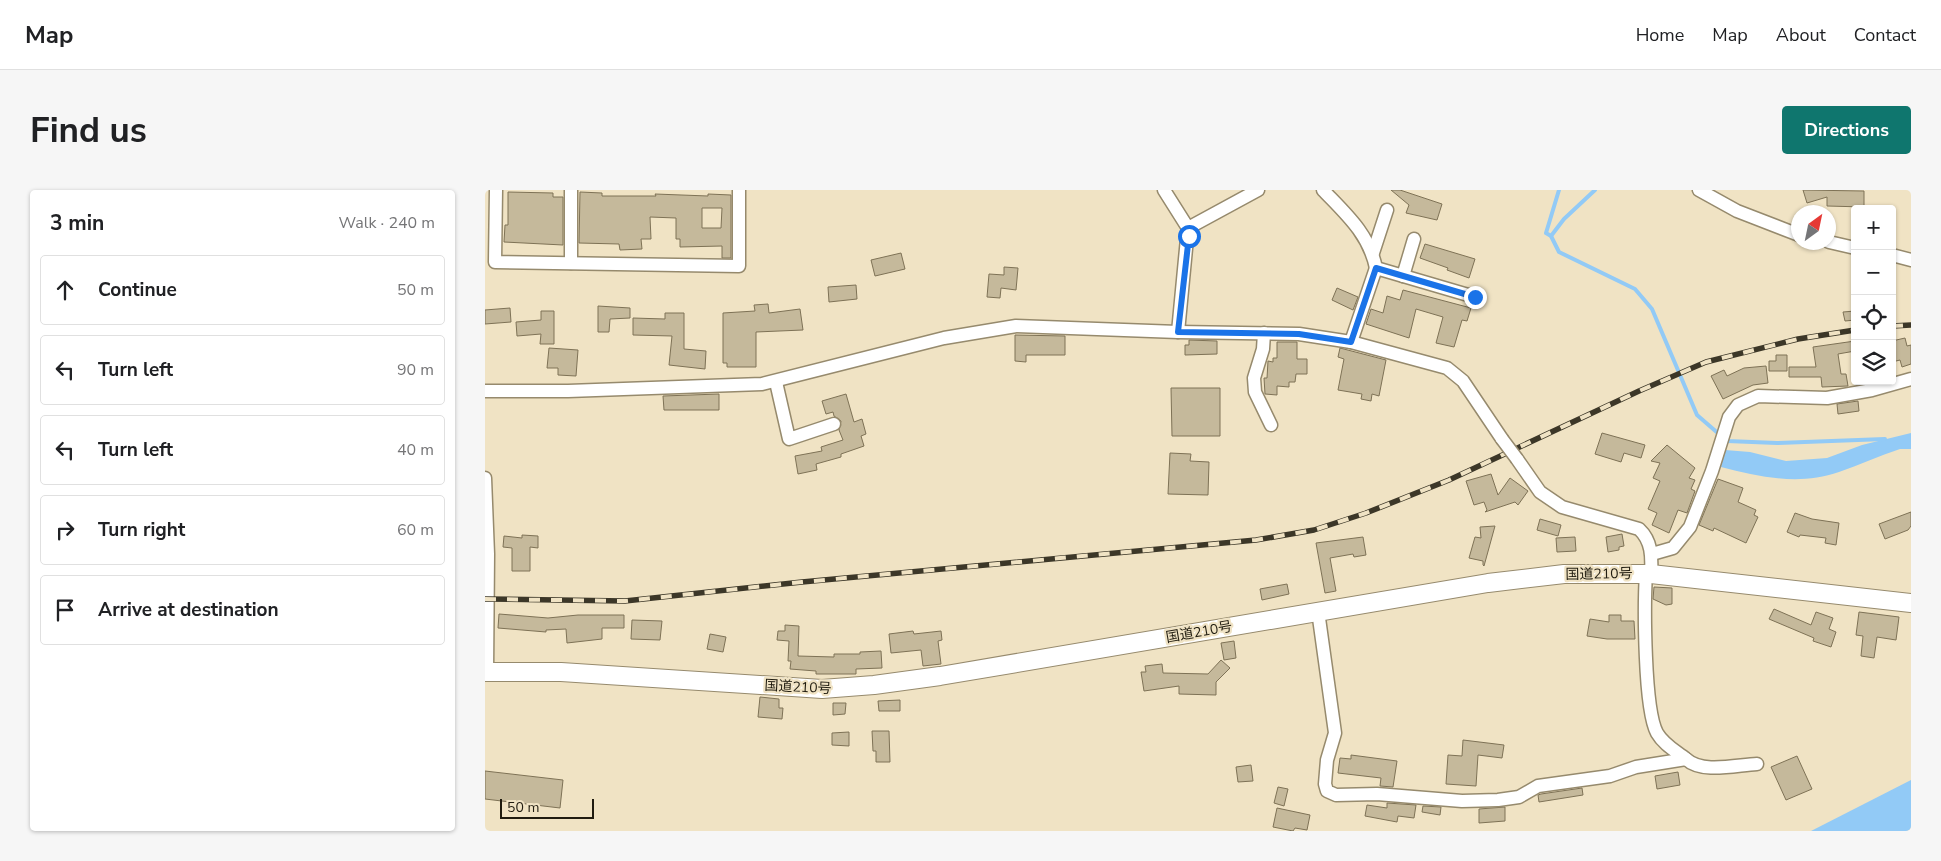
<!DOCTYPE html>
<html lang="en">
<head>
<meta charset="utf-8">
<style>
	:root { --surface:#fff; --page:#f6f6f6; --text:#202124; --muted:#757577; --line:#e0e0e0; --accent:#0f766e }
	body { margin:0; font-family:"Nunito Sans","Noto Sans JP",sans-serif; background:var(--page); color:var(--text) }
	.controls { position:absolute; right:15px; top:15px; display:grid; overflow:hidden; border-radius:5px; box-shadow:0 1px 4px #0004 }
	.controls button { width:45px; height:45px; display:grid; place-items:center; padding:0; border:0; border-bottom:1px solid var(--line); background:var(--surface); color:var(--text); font:25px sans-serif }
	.compass { position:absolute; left:1306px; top:15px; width:45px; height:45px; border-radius:50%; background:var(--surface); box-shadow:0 1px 4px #0004; rotate:33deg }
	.scale { position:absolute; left:15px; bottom:12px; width:94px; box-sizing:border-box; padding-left:5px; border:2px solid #201c10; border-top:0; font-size:14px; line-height:18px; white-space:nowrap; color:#201c10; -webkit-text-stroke:4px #f0e3c4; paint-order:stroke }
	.stop { position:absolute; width:15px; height:15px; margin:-11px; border:4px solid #1a73e8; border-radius:50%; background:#fff }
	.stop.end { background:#1a73e8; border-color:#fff; box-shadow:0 1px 5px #0008 }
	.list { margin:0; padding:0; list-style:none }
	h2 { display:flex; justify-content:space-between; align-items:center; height:65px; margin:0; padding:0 20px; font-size:21px }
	h2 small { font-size:16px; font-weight:400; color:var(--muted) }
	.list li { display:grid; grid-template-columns:32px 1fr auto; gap:15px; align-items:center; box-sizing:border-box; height:70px; margin:0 10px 10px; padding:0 10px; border:1px solid var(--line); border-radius:5px }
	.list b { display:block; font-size:19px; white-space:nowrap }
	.list em { font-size:16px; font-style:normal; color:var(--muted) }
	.icon { flex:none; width:28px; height:28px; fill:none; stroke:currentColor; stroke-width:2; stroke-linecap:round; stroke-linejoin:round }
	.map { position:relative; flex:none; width:1426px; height:641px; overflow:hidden; border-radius:5px }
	header { display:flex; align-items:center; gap:30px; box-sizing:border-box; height:70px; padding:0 25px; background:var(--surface); border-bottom:1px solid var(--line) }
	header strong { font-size:24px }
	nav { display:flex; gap:28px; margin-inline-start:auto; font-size:18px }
	.intro { display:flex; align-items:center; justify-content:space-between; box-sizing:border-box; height:120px; padding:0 30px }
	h1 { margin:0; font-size:35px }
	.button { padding:12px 22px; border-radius:5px; background:var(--accent); color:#fff; font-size:18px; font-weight:700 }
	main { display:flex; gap:30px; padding:0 30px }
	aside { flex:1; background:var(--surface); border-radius:5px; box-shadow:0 1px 4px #0004 }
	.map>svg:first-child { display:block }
	.water { fill:#92caf6 }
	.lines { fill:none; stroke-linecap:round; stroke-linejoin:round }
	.stream { stroke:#92caf6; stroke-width:4 }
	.building { fill:#c5b99b; stroke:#7e7256; fill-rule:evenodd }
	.minor-casing { stroke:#968a6d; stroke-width:15 }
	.highway-casing { stroke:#968a6d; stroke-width:20 }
	.minor { stroke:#fff; stroke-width:12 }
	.highway { stroke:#fff; stroke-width:18 }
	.rail-casing { stroke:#3c3728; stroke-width:5.5 }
	.rail { stroke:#f0e3c4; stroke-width:4; stroke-dasharray:11; stroke-linecap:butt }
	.minor-bridge-casing { stroke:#968a6d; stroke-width:15; stroke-linecap:butt }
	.minor-bridge { stroke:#fff; stroke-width:12 }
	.route { stroke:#1a73e8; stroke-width:6 }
	.labels { text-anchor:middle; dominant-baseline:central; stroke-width:4.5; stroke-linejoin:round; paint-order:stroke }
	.street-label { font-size:14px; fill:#201c10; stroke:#f0e3c4 }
</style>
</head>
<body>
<header>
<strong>Map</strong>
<nav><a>Home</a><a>Map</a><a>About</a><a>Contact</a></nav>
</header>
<div class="intro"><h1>Find us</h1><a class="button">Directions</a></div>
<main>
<aside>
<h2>3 min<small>Walk · 240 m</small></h2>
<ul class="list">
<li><svg class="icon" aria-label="ahead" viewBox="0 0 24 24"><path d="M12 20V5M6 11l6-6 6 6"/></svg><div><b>Continue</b></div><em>50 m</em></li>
<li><svg class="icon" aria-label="left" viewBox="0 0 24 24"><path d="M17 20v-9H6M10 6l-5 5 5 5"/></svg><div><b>Turn left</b></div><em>90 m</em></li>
<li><svg class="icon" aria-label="left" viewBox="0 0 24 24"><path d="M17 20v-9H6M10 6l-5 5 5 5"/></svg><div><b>Turn left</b></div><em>40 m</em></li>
<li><svg class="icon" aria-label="right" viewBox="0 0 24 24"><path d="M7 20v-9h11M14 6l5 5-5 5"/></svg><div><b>Turn right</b></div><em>60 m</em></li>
<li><svg class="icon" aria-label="arrive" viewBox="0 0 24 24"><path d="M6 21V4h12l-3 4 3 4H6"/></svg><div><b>Arrive at destination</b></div></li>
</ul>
</aside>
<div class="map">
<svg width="1426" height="641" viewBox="0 0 1426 641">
	<rect width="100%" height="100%" fill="#f0e3c4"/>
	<g class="water">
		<path d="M1426 243V259H1415C1394 266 1374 275 1354 282 1314 296 1275 287 1236 277L1240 260 1265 262 1301 271 1342 268 1377 255Z"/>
		<polygon points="1426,590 1426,641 1326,641"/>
	</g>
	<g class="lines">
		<g class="stream">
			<polyline points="1074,0 1061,43 1066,46 1074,62 1150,99 1167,119 1212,225 1242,251 1292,253 1400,249"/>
			<polyline points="1066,46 1079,29 1110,0"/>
		</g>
	</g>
	<g class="building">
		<polygon points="906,0 915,0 957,14 952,30 921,23 924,15"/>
		<polygon points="1318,0 1379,1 1379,17 1342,16 1342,7 1322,13"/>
		<polygon points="23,2 68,3 68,7 78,7 78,55 19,52 20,35 23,35"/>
		<path d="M95 2 117 3V6H171L170 4 223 6V4L246 5V68H237V56L195 57V49H191V28L165 27 166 49H156L157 59 135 60 134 54 94 53ZM217 18H237L236 38H217Z"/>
		<polygon points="940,54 990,69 984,88 962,80 963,78 935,68"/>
		<polygon points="416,63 420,79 390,86 386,70"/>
		<polygon points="519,77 533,78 531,100 516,98 515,108 502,107 504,84 519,85"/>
		<polygon points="371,95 372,109 344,112 343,97"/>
		<polygon points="852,98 873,107 868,120 847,110"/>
		<polygon points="918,100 986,118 982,131 977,130 969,157 951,153 958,127 931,119 924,148 881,134 886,119 898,123 902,106 915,110"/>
		<polygon points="283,114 284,123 315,119 318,140 271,142 271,177 242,177 242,173 238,173 238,123 270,121 269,115"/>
		<polygon points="113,116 145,118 145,128 125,129 124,142 113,142"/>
		<polygon points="25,118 26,132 0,134 0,120"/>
		<polygon points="56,121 69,121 69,154 55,154 56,144 32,146 31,132 56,130"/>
		<polygon points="1370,121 1370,130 1360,131 1358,122"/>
		<polygon points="180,123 199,123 199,159 221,161 220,179 184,175 187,146 148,145 148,128 180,129"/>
		<polygon points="530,145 580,146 580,165 541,165 541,172 530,171"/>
		<polygon points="1420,148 1422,156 1426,155 1426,174 1417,177 1415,170 1407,172 1407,151"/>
		<polygon points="704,150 732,151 732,164 700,165 700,155 704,155"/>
		<polygon points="1370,151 1370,161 1353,164 1356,184 1361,184 1363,196 1337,197 1336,187 1304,187 1304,177 1331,177 1328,157"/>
		<polygon points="792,152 812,152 812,169 822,169 822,184 811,184 810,192 804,192 804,197 792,196 792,205 780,204 779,188 782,188 783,171 788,172 788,168 792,168"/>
		<polygon points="64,158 93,160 91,186 73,185 73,178 62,178"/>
		<polygon points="855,158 901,170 894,206 887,204 886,211 876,209 877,204 853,200 859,169 853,167"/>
		<polygon points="1291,165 1302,165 1302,181 1284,181 1284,171 1291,171"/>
		<polygon points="1281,176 1283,193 1268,195 1238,209 1226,186 1239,180 1242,186 1259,178"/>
		<polygon points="686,198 735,198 735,246 687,246"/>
		<polygon points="234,204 234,220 179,220 178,206"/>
		<polygon points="361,204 369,232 377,229 381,244 376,246 379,256 356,264 356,267 331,274 332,280 313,284 310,266 337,261 336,257 358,250 354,240 356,231 349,226 348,222 341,224 337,211"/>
		<polygon points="1373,211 1374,221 1353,224 1352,214"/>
		<polygon points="1117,243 1160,255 1156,268 1139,263 1136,272 1110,264"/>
		<polygon points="1182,255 1210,278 1204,288 1210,290 1206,299 1210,301 1202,323 1193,320 1184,343 1167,335 1172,323 1163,319 1175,291 1168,288 1175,273 1166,271"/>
		<polygon points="685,263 706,264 705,271 724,272 723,305 683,304"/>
		<polygon points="1006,284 1013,305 1025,288 1043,301 1033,315 1030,312 1000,322 1002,320 999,312 989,315 981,291"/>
		<polygon points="1233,289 1258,298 1253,312 1271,320 1269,325 1273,327 1261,353 1229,338 1228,341 1214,335"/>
		<polygon points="1426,322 1426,336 1423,340 1400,349 1394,334"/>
		<polygon points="1310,323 1327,329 1354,333 1351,355 1340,353 1341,348 1315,345 1314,347 1302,342"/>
		<polygon points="1055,329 1076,335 1073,346 1052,340"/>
		<polygon points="1010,336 999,376 998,375 998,371 984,368 990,347 996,348 995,337"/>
		<polygon points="1137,344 1139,356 1134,357 1134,360 1123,362 1121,347"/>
		<polygon points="37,345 53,346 53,358 45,357 45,381 27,381 27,358 18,357 19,346 37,348"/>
		<polygon points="878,347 881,365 869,367 868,364 845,368 851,401 840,403 831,353"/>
		<polygon points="1090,347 1091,361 1072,362 1071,348"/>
		<polygon points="802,394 804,404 777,410 775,399"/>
		<polygon points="1169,397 1187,398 1187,414 1181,415 1168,409"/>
		<polygon points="1289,419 1326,435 1331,422 1348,428 1344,439 1351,442 1346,457 1328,451 1329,448 1284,429"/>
		<polygon points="1374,422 1414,427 1411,450 1392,447 1389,468 1376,466 1378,446 1371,445"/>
		<polygon points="14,424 63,428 93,425 139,425 139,438 117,438 117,449 82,453 81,439 61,440 61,442 13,438"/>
		<polygon points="1124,425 1136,425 1136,431 1149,431 1150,449 1122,449 1102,446 1105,429 1124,432"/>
		<polygon points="147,430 177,431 175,450 146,449"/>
		<polygon points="300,435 314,436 313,466 349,467 349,464 375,464 375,462 396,461 397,478 371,479 371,484 331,484 331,481 305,479 306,471 303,471 304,451 292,450 293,441 300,441"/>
		<polygon points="428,441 429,444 456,441 457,450 453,451 456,474 438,476 436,460 406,463 404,444"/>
		<polygon points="225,444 241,447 238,462 222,459"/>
		<polygon points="749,451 751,468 739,470 736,453"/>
		<polygon points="736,470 745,478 731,492 731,505 694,504 694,496 659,501 656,482 661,482 660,476 677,474 678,483 723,484"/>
		<polygon points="275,507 294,509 294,518 298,518 297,529 273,527"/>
		<polygon points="415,510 415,521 394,521 393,511"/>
		<polygon points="348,513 361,513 360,524 348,525"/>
		<polygon points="387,541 404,541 405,572 391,572 391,561 388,561"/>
		<polygon points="364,542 364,556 347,555 347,543"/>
		<polygon points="978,550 1019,555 1017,568 993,565 991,596 961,594 963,565 977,566"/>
		<polygon points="866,565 912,571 908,597 895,596 896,588 853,583 855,568 866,569"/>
		<polygon points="1312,566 1327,599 1301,610 1286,577"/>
		<polygon points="766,575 768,591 753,592 751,577"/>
		<polygon points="0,581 78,590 75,618 0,609"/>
		<polygon points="1193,582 1195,595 1172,599 1170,586"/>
		<polygon points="793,597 803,599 799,616 789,613"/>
		<polygon points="1097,598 1098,605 1054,612 1053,605 1056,604"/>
		<polygon points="902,613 931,615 929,628 913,626 912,632 880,626 882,615 902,618"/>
		<polygon points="938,616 956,617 955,625 937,622"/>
		<polygon points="1020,617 1020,631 994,633 994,619"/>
		<polygon points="792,618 825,625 822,640 810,638 808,641 788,637"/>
	</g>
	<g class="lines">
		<g class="minor-casing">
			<g id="minor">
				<polyline points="11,0 10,72 254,76 254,0"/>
				<polyline points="679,0 703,38 693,142"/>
				<path d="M838 0C861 24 884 44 891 78"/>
				<polyline points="1214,0 1252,21 1314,45"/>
				<polyline points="703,38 773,0"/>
				<polyline points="1344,52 1370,58"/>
				<polyline points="888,63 902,20"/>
				<polyline points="1407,65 1426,70"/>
				<polyline points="86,73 86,0"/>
				<polyline points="918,86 929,49"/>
				<polyline points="779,143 778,159 769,188 770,202 786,235"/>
				<polyline points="866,152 891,78 990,107"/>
				<polyline points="291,192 304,249 349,234"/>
				<polyline points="0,201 83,201 277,194 459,148 531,136 693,142 814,144 866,152 962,178 978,191 1017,249"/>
				<path d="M1032 269 1055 302 1077 317 1154 339C1167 351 1167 367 1166 384"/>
				<polyline points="0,288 3,364 2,482"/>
				<polyline points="1167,364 1188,358 1205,337 1227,281 1244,227 1253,215 1273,206 1342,208 1387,200 1426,189"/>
				<path d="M833 421 850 543 842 570 840 594 842 601 851 605 892 604 977 611 1013 610 1034 607 1053 596 1125 586 1151 577 1201 569C1191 561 1179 555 1172 543 1159 519 1159 415 1161 383"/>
				<path d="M1201 569C1217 584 1251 575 1272 574"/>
			</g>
		</g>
		<g class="highway-casing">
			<polyline id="highway" points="0,482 76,482 337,499 389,495 455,486 1003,393 1079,384 1166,384 1426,413"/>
		</g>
		<use href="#minor" class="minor"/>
		<use href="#highway" class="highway"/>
		<g class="rail-casing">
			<g id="rail">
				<polyline points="1407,136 1426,135"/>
				<polyline points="0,409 140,411 317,392 771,350 829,340 881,323 964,290 1154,201 1221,172 1313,149 1370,140"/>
			</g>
		</g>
		<use href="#rail" class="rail"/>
		<g class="minor-bridge-casing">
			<polyline id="minor-bridge" points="1017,249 1032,269"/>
		</g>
		<use href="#minor-bridge" class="minor-bridge"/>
	</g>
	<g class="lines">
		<polyline class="route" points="704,46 693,142 814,144 866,152 891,78 990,107"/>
	</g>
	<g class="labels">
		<g class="street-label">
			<text transform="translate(1114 384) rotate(-1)">国道210号</text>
			<text transform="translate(714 442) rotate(-10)">国道210号</text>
			<text transform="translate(313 497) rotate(3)">国道210号</text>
		</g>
	</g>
</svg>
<div class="controls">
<button>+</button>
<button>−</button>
<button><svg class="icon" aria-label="locate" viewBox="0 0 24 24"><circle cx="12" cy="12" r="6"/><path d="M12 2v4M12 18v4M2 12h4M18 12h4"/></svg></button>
<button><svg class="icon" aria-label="layers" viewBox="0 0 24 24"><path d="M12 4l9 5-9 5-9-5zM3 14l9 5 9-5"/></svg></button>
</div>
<svg class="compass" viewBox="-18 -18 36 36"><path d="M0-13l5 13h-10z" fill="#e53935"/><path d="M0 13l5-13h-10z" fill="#757577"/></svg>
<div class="scale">50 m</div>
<div class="stop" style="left:704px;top:46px"></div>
<div class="stop end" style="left:990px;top:107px"></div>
</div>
</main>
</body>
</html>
